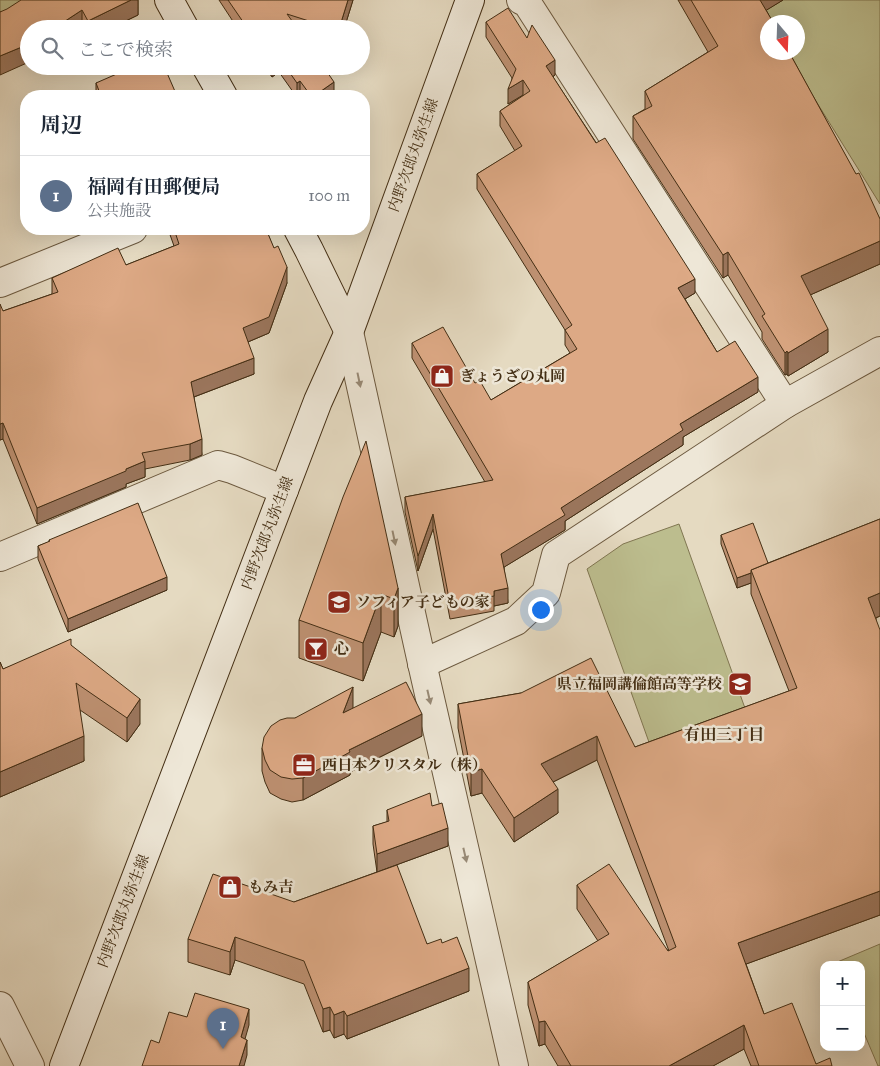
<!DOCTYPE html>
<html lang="ja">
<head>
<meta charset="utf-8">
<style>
	:root { --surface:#fff; --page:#f6f6f7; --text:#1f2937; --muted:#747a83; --line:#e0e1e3; --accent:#b45309 }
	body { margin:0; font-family:"IM FELL Great Primer","Noto Serif JP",serif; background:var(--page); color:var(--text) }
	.controls { position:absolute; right:15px; bottom:15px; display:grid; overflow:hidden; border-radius:10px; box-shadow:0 5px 20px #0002 }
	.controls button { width:45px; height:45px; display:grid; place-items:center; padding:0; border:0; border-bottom:1px solid var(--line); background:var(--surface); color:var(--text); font:25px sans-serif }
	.compass { position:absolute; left:760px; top:15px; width:45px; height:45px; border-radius:50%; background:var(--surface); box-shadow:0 5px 20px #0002; rotate:161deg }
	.you { position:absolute; left:540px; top:609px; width:18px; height:18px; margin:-12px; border:4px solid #fff; border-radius:50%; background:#1a73e8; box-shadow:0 0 0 8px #1a73e833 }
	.badge { display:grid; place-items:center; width:32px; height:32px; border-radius:50%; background:var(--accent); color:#fff; font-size:16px; font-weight:700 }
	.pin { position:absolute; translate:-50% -41px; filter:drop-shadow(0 1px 2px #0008) }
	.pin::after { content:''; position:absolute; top:26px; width:18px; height:15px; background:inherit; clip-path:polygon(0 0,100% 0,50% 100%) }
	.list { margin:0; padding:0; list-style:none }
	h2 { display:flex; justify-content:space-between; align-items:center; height:65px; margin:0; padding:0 20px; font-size:21px }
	h2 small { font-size:16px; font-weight:400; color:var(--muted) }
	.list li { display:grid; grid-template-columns:32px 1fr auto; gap:15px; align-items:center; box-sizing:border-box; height:80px; padding:0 20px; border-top:1px solid var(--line) }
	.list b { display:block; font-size:19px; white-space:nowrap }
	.list p { margin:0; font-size:16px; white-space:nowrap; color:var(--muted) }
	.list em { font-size:16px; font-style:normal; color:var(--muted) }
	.icon { flex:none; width:28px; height:28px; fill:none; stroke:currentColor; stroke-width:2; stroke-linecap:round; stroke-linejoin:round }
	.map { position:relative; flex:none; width:880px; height:1066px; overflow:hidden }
	.search { position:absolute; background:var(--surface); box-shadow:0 5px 20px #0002; left:20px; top:20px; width:350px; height:55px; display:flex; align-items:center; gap:12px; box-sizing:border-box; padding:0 18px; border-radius:28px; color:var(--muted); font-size:19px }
	.panel { position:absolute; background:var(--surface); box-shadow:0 5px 20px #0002; left:20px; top:90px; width:350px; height:145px; border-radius:20px }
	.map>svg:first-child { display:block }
	.green { fill:#bcbd8e; stroke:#807651 }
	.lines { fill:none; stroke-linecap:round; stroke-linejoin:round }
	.street-casing { stroke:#6c593f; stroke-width:30 }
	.secondary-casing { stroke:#432e14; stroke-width:30 }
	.street { stroke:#eee7d7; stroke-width:28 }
	.secondary { stroke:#eee7d7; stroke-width:28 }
	.wall { fill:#be9172; stroke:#432e14 }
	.shaded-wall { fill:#9b765d; stroke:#432e14 }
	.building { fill:#dda985; stroke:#432e14 }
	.oneway { fill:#988a76 }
	.labels { text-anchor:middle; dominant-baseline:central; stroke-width:5; stroke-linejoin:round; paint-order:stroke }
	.street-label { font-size:15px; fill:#432e14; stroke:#eee7d7 }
	.poi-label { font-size:15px; font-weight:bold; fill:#432e14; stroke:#eee7d7; text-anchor:start }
	.neighbourhood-label { font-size:16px; font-weight:bold; fill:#432e14; stroke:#eee7d7 }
</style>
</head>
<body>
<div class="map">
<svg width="880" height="1066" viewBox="0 0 880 1066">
	<rect width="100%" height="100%" fill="#e5dac1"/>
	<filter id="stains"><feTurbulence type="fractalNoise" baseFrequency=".004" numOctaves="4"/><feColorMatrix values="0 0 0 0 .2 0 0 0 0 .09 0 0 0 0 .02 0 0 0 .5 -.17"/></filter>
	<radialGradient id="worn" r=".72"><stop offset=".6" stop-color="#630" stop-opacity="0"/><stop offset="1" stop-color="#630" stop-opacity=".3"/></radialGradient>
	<g class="green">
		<polygon points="0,0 44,0 0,30"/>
		<polygon points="781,0 880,0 880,204 786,53 798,52 798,22 768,22 762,13"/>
		<polygon points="679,524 746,711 650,745 587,569 623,544"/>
		<polygon points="880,944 880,1066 878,1066 861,1026 861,965 835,965 835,963"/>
	</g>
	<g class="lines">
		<g class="street-casing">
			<g id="street">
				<polyline points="521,0 527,3 785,404"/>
				<polyline points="0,283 133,229"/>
				<polyline points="349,332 424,672 514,1066"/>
				<polyline points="0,557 218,465 232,469 284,490"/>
				<polyline points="422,664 516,621 546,593 556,555 785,404 880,351"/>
				<polyline points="0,1006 30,1066"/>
			</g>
		</g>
		<g class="secondary-casing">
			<g id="secondary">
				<polyline points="169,0 185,29"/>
				<polyline points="206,66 223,96"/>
				<polyline points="298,229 309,250 349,332"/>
				<polyline points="64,1066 318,401 349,332 470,0"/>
			</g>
		</g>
		<use href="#street" class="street"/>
		<use href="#secondary" class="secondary"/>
	</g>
	<g class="wall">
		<polygon points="138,0 138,15 109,29 83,29 82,28 0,12"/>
		<polygon points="219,0 353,0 344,29 238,29"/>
		<polygon points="678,0 783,0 766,10 880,219 880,264 810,295 828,352 788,376 787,374 785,375 762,339 762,332 728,275 723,278 633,139 633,116 645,109 645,91 708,52"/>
		<polygon points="486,22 527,38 555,75 553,77 695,293 685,299 717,352 758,392 683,437 683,445 565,521 565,530 504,567 508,603 494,606 494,611 450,619 433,529 418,571 405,512 405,497 485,482 412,358 412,343 475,383 491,400 570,353 565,345 565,330 477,189 477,174 515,151 500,126 500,111 523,96 523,95 508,104 512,78 486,37"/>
		<polygon points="264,66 323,66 334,96 301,96 300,95 299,96 296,96 279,72 272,77"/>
		<polygon points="96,83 177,96 96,96"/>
		<polygon points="168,229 266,229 287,283 269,333 248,342 254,374 194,397 202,455 190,460 145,469 145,477 126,484 126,487 37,524 3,439 0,440 3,311 52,294 52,278 126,265 174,246"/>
		<polygon points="880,519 880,616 876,618 880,915 746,964 764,1014 816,1064 832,1066 751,1066 744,1049 713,1066 558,1066 545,1044 539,1046 528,1005 528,982 598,941 577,909 577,885 669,951 597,760 553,782 558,813 514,842 482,793 471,796 458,728 458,704 521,693 635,747 789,691 751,594 751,583 737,588 721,544 721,535 768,563"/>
		<polygon points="49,540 167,590 68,632 38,559 38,546 49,542"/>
		<polygon points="398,588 398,626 394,637 381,632 363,681 299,658 299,620"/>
		<polygon points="71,645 140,724 127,742 80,710 84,761 0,797 0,662 3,669"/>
		<polygon points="353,708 422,736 350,772 350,775 303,800 292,802 281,799 270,793 265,782 262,771 262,748 295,718"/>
		<polygon points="432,806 448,846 385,869 427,944 442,943 469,991 347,1039 344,1034 334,1038 330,1030 323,1032 304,984 235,960 230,975 188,962 188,939 294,902 377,872 373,844 373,826 387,822 387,810"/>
	</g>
	<g class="shaded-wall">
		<polygon points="131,0 138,0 138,15 109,29 88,29 88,21"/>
		<polygon points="348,0 353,0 344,29 339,29"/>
		<polygon points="757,0 783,0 757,16"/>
		<polygon points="82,10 82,28 81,29 53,29"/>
		<polygon points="29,44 29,62 0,75 0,56"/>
		<polygon points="555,60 555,75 546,81 546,66"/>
		<polygon points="272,66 279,66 279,72 272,77"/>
		<polygon points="523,80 523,95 508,104 508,89"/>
		<polygon points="300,81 300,95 297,96 297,83"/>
		<polygon points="334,82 334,96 314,96"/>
		<polygon points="69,229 77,229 69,232"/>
		<polygon points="880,241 880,264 801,299 801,276"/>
		<polygon points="728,252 728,275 723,278 723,255"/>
		<polygon points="287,267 287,283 269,333 243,344 243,328"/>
		<polygon points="695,279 695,293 678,303 678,288"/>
		<polygon points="828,329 828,352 788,376 788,353"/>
		<polygon points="787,351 787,374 785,375 785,353"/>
		<polygon points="254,358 254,374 191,398 191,382"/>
		<polygon points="758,377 758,392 683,437 683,445 565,521 565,530 501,569 501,554 561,508 680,424"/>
		<polygon points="3,423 3,439 0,440 0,424"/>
		<polygon points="202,439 202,455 190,460 190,444"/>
		<polygon points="145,461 145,477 126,484 126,487 37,524 37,508 126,469"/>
		<polygon points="433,514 433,529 418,571 418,556"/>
		<polygon points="751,573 751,583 737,588 737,578"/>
		<polygon points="167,577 167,590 68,632 68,619"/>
		<polygon points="398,588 398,626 394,637 394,599"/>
		<polygon points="508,588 508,603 494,606 494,591"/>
		<polygon points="880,593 880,616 868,621 868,598"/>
		<polygon points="381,594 381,632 363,681 363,643"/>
		<polygon points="353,687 353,709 343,713"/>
		<polygon points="140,699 140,724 127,742 127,718"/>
		<polygon points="422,714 422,736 350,772 350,775 303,800 303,778 349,750"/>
		<polygon points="84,736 84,761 0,797 0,772"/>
		<polygon points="597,736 597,760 541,788 541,764"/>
		<polygon points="482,769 482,793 471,796 471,772"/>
		<polygon points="558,789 558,813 514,842 514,818"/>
		<polygon points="448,828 448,846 377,872 377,854"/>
		<polygon points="880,891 880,915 738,967 738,943"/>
		<polygon points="235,937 235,960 230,975 230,952"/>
		<polygon points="469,968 469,991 347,1039 347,1016"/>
		<polygon points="330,1007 330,1030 323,1032 323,1009"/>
		<polygon points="249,1009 249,1025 241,1053 241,1037"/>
		<polygon points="344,1011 344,1034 334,1038 334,1015"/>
		<polygon points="545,1021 545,1044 539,1046 539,1022"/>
		<polygon points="744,1025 744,1049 713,1066 669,1066"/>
		<polygon points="247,1040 247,1055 244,1066 239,1066"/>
	</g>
	<g class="building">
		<polygon points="21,0 131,0 88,21 82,10 53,29 29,29 29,44 0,56 0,12 7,9"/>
		<polygon points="228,0 348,0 339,29 334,29 287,14 298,29 248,29"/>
		<polygon points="691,0 760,0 773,22 768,22 768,52 789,52 856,174 859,173 880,219 880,241 801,276 828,329 788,353 787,351 785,353 762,316 765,314 728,252 723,255 633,116 652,106 645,91 718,46"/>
		<polygon points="508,8 527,38 532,25 555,60 546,66 596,143 605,138 695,279 678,288 717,352 735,341 758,377 680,424 683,430 561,508 565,515 501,554 508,588 494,591 494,596 450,604 433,514 418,556 405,497 493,480 412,343 443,327 475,383 480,381 491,400 577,349 565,330 572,325 477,174 522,146 500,111 530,91 523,80 508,89 516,69 486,22"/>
		<polygon points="135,66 164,66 177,96 101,96 96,83"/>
		<polygon points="285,66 323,66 334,82 314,96 311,96 300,81 297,83"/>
		<polygon points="174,229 266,229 274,248 278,246 287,267 269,317 243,328 254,358 191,382 202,439 190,444 142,453 145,461 126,469 126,471 37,508 3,423 0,424 0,304 3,311 58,292 52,278 118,248 126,265 179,244"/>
		<polygon points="366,441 398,588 394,599 381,594 363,643 299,620 343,497"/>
		<polygon points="138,503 167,577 68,619 38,546 50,541 49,540"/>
		<polygon points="880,519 880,593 868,598 880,630 880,891 738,943 764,1014 792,1003 816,1064 830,1058 832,1066 759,1066 744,1025 669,1066 571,1066 545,1021 539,1022 528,982 609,934 577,885 609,864 668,951 676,947 597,736 541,764 558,789 514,818 482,769 471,772 458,704 521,693 591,658 635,747 797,688 751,570"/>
		<polygon points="753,523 768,563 751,570 751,573 737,578 721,535"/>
		<polygon points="71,639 71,645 140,699 127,718 76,683 84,736 0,772 0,662 3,669"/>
		<polygon points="406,682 422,714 349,750 350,752 303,778 292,779 281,777 270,770 265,760 262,748 264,737 271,726 280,720 287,718 295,718 353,687 343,713"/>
		<polygon points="430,793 432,806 442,803 448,828 377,854 373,826 389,821 387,810"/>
		<polygon points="397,865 427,944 441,939 442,943 457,937 469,968 347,1016 344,1011 334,1015 330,1007 323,1009 304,961 235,937 230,952 188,939 213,874 294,902"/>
		<polygon points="195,993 249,1009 241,1037 247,1040 239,1066 142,1066 151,1040 159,1043 169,1012 187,1017"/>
	</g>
	<defs><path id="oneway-solid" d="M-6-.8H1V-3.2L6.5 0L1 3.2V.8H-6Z" transform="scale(1.25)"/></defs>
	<g class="oneway">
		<use href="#oneway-solid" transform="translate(359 380) rotate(78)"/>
		<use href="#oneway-solid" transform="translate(394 538) rotate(78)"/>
		<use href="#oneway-solid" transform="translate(429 697) rotate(77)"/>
		<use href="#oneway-solid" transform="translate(465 855) rotate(77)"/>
	</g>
	<defs>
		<g id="shop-square" transform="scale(1.25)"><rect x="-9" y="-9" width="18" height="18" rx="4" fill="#8f2418" stroke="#eee7d7"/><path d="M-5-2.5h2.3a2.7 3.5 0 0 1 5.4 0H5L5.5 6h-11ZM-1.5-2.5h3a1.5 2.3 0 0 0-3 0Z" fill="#fff"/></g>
		<g id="school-square" transform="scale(1.25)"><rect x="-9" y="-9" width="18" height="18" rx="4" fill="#8f2418" stroke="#eee7d7"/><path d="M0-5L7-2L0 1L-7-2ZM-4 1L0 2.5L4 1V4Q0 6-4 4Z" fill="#fff"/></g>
		<g id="bar-square" transform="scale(1.25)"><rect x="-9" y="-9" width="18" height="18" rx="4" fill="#8f2418" stroke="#eee7d7"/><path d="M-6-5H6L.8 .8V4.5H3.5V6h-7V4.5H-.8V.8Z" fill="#fff"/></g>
		<g id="office-square" transform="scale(1.25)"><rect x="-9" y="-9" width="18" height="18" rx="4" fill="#8f2418" stroke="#eee7d7"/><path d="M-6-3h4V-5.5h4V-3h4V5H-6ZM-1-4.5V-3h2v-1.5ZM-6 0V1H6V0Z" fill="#fff"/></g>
	</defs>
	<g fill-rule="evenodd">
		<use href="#shop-square" x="442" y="376"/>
		<use href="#school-square" x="339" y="602"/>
		<use href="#bar-square" x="316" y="649"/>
		<use href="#school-square" x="740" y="684"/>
		<use href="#office-square" x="304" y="765"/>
		<use href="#shop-square" x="230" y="887"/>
	</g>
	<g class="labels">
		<g class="street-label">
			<text transform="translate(413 155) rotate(-70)">内野次郎丸弥生線</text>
			<text transform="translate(267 533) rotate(-69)">内野次郎丸弥生線</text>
			<text transform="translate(123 911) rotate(-69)">内野次郎丸弥生線</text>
		</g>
		<g class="poi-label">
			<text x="460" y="376">ぎょうざの丸岡</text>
			<text x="356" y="602">ソフィア子どもの家</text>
			<text x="334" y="649">心</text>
			<text x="722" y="684" text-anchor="end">県立福岡講倫館高等学校</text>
			<text x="322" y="765">西日本クリスタル（株）</text>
			<text x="248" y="887">もみ吉</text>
		</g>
		<g class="neighbourhood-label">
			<text x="724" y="734">有田三丁目</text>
		</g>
	</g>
	<rect width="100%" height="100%" filter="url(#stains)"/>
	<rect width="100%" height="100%" fill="url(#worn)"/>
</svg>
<div class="controls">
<button>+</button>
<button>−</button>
</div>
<svg class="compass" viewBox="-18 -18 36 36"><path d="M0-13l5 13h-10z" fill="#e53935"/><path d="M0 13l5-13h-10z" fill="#747a83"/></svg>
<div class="you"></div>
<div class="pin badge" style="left:223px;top:1049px;background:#5c6f8a">1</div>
<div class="search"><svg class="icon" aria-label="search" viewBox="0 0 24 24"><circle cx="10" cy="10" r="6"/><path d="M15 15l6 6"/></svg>ここで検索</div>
<section class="panel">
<h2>周辺<small></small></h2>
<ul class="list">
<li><span class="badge" style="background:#5c6f8a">1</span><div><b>福岡有田郵便局</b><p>公共施設</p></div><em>100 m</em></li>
</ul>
</section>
</div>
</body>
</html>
